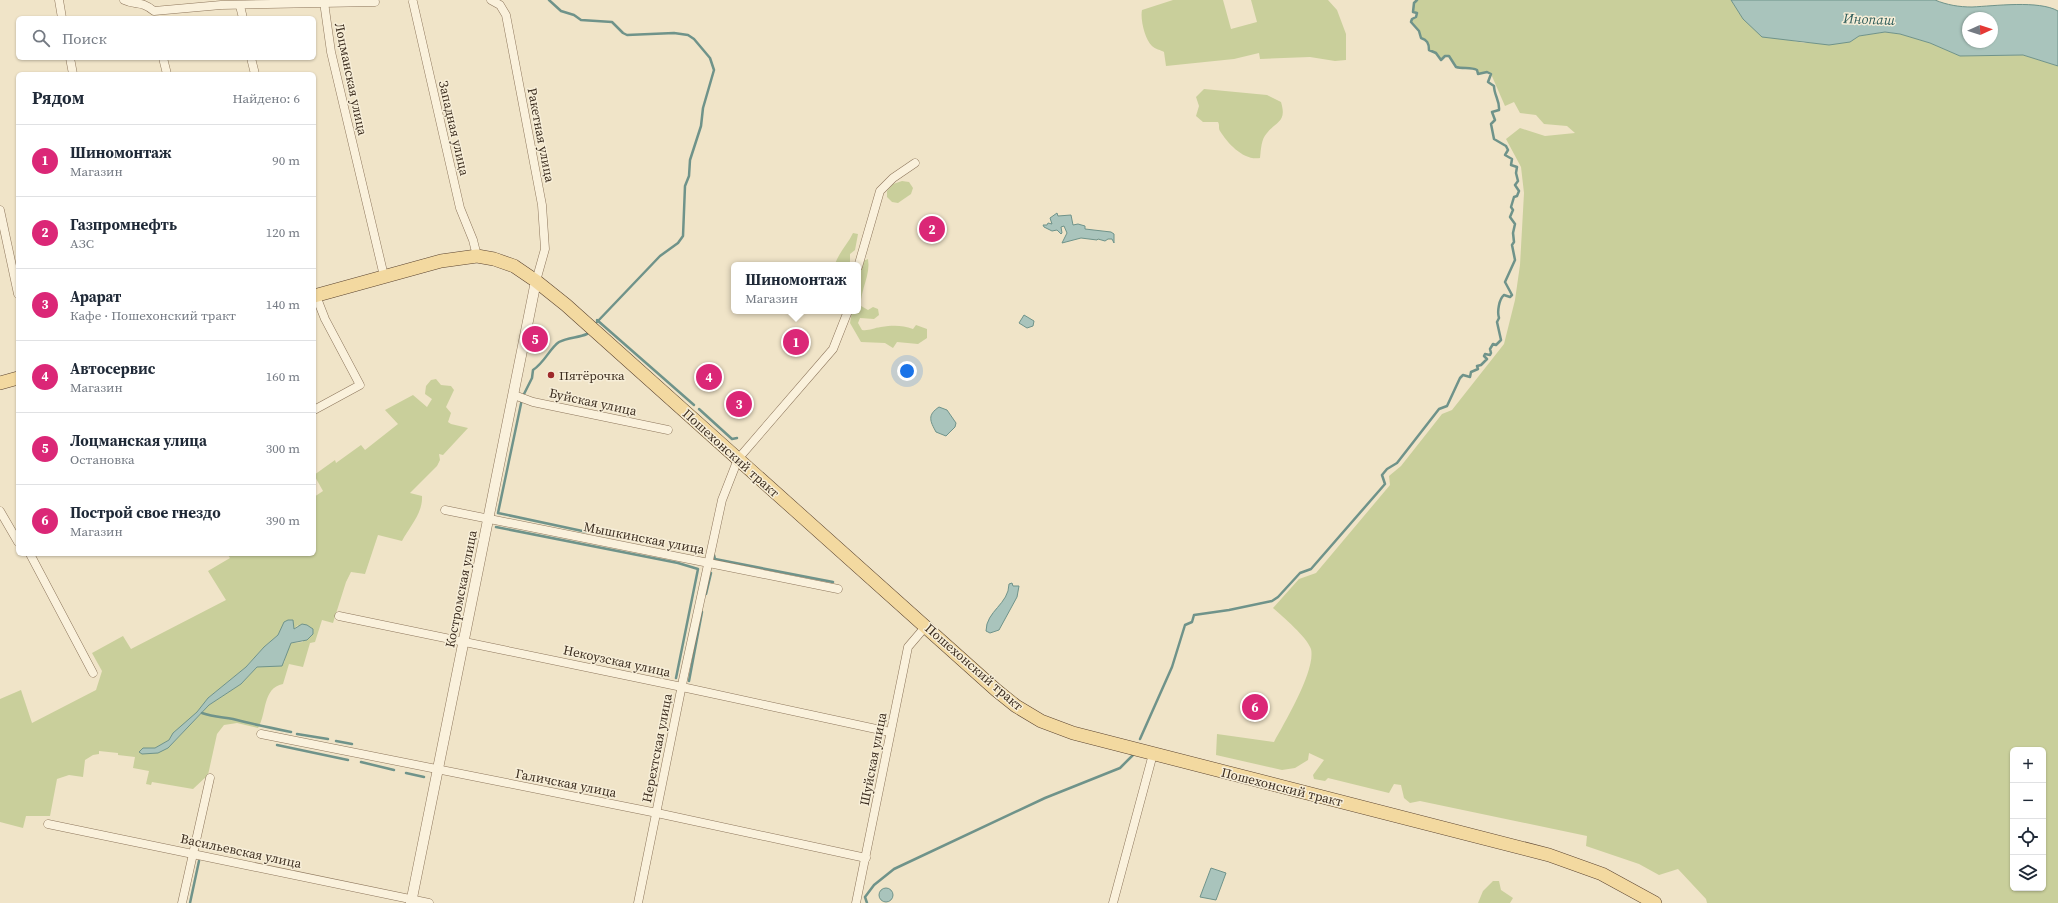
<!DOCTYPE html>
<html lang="ru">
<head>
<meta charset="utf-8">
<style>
	:root { --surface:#fff; --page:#f2f2f3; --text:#1f2937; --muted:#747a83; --line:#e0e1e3; --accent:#db2777 }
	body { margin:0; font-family:"Source Serif 4",serif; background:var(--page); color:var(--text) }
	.controls { position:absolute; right:12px; bottom:12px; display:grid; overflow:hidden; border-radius:6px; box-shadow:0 1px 3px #0004 }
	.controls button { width:36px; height:36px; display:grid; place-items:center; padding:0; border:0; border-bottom:1px solid var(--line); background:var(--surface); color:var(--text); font:20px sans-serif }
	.compass { position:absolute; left:1962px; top:12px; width:36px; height:36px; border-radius:50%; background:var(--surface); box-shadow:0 1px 3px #0004; rotate:87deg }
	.you { position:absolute; left:907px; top:371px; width:14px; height:14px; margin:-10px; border:3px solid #fff; border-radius:50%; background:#1a73e8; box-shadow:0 0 0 6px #1a73e833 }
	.badge { display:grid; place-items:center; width:26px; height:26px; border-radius:50%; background:var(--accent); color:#fff; font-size:13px; font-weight:700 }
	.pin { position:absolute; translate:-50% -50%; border:2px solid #fff; box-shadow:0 1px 4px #0006 }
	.popup { position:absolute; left:731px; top:262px; width:130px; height:52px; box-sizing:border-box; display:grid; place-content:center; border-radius:6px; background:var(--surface); filter:drop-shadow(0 1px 3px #0005); font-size:13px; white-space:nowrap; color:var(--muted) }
	.popup b { font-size:15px; color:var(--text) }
	.popup::after { content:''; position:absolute; left:50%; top:100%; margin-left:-8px; border:8px solid transparent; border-top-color:var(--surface) }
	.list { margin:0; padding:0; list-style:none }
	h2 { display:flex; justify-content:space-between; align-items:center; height:52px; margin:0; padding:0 16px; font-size:17px }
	h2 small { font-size:13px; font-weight:400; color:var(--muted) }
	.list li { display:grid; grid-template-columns:26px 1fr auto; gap:12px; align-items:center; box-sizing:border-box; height:72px; padding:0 16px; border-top:1px solid var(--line) }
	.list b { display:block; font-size:15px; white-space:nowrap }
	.list p { margin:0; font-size:13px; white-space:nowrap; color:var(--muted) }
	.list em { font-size:13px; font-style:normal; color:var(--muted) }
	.icon { flex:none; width:22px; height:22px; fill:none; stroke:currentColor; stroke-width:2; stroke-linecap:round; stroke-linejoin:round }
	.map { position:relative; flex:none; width:2058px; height:903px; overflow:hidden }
	.search { position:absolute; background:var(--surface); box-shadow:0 1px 3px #0004; left:16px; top:16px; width:300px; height:44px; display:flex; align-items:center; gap:10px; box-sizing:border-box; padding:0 14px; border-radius:6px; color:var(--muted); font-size:15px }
	.panel { position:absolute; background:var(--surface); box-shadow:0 1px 3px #0004; left:16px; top:72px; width:300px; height:484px; border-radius:6px }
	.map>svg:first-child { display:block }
	.green { fill:#c9cf9b; fill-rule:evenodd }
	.water { fill:#a9c4bc; stroke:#6f938a; fill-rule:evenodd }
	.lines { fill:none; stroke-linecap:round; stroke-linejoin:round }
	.stream { stroke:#6f938a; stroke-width:2.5 }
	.minor-casing { stroke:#8d765c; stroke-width:9 }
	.tertiary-casing { stroke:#8d765c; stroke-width:11 }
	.primary-casing { stroke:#5b4430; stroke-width:14 }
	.minor { stroke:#faf1dc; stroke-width:8 }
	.tertiary { stroke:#faf1dc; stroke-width:10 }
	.primary { stroke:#f3d9a0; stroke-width:13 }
	.poi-dot { fill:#9e2a2b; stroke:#f7eed8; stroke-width:1.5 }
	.labels { text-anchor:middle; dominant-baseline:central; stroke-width:3; stroke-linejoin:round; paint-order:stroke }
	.street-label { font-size:13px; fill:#3d2e20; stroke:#f7eed8 }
	.poi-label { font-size:13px; fill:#3d2e20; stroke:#f7eed8; text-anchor:start }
	.water-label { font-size:14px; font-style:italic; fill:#2f5d5a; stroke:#f7eed8 }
</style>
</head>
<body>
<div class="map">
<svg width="2058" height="903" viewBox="0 0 2058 903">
	<rect width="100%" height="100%" fill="#f0e4c8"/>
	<g class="green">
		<path d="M1173 0H1223L1231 29 1257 22 1251 0H1328L1337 10 1346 34V60L1335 61 1310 57 1260 59 1259 53 1234 59 1166 66 1164 52C1161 50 1155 49 1152 46 1145 40 1140 19 1142 10Z"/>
		<path d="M1417 0H1731L1743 19 1783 39 1804 43 1850 42 1859 36 1885 32 1900 34 1930 43 1960 56 2023 55 2058 66V903H1707L1706 899 1678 869 1659 875 1639 864 1586 846 1587 836 1420 801 1410 803 1404 798 1401 785 1394 784 1389 793 1328 778 1325 781 1314 779 1313 775 1324 760 1309 753 1308 760 1295 768 1282 770 1216 755 1217 734 1274 742C1285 722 1316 670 1311 649 1307 637 1283 617 1273 608L1299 579 1316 573 1390 485 1389 476 1401 466 1442 414 1452 410 1504 344 1515 300 1520 265 1524 193 1521 167 1506 139 1520 128 1545 136 1575 133 1567 126 1544 124 1536 115 1520 113 1514 102 1505 106 1491 74 1487 72 1478 74 1477 70C1471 67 1463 69 1456 67L1449 56H1445L1441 60C1436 57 1436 53 1429 50 1429 43 1427 40 1421 38L1419 31 1411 22 1412 19 1416 17 1417 13 1413 12 1414 3ZM2013 750H2043V888H2013Z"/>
		<path d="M1204 89 1267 95 1281 102C1287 122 1277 121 1267 133 1261 139 1261 150 1260 158 1244 161 1228 144 1220 131 1218 128 1220 125 1218 122H1203L1196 116 1199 106 1196 97Z"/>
		<polygon points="902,181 909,182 913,188 911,194 898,203 892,202 887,197 887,191 893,184"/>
		<path d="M853 233 858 234 855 250 850 254V265H835C838 253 848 244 853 233Z"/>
		<path d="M868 259C871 275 860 290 861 306L868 310 873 307 878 309 879 315 874 319 860 318 858 323 862 330C869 331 873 328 881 327 893 325 902 325 913 329L916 325 927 329V338L918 344 897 342 893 348 885 343 861 342 850 323 852 311H858V284L863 261Z"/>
		<path d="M436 379 441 385 451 386 454 390 446 407 451 413 448 422 451 424 468 428 443 455 439 454 440 460 437 466 410 493 422 496C423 513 410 526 402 541L378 535 365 574 351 572 346 582 333 623 322 620 315 642 310 643 303 667 289 664 283 684C262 688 267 714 258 728L237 723 224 725 217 734 208 775 193 789 152 782 151 785 146 784 149 771 133 768 135 757 118 755V753L99 751V754L93 755 85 760 83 777 69 775 57 779 50 816H26L23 828 0 822V699L21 690 32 723 96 690 102 671 92 653 123 636 131 649 226 600 208 571 230 558 228 555 230 554H314V497L323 491 314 475 335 460 336 463 361 445 365 450 398 424 385 410 413 395 427 407 432 399 425 394 426 386 431 380ZM298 625 303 642 291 643 288 647 284 663 257 667 241 684 209 705 168 748 139 752 143 748H155L169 740 197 712 208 698 246 667 264 647 278 635 283 626 294 629Z"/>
		<polygon points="1493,881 1499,881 1501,890 1513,898 1510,903 1478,903 1483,891"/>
	</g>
	<g class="water">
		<path d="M1731 0H1935C1947 5 1959 7 1972 7 1994 6 2039 0 2058 11V66L2023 55 1960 56 1930 43 1900 34 1885 32 1859 36 1850 42 1829 45 1762 37 1743 19ZM1968 18H1992V42H1968Z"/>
		<polygon points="1057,213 1058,216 1071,215 1073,225 1078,224 1085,226 1085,229 1111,232 1114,234 1114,243 1112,239 1108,239 1105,241 1098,239 1097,240 1081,238 1062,243 1067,233 1064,226 1061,227 1062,233 1061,234 1057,230 1052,231 1044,227 1043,225 1047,225 1048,223 1052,224 1050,218"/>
		<polygon points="1024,315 1034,321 1033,326 1027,328 1019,323"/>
		<path d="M939 407 947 410 956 423 955 427 946 436 936 432C930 421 927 415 939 407Z"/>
		<path d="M1012 583 1013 586H1019L1017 597 999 630 990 633 986 631C986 611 1009 604 1009 584Z"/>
		<polygon points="288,620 293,620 294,629 302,624 307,625 313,629 313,634 307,640 291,643 282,666 257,667 241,684 209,705 168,748 158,753 142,754 139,752 143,748 155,748 169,740 173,733 197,712 208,698 246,667 264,647 278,635 284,622"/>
		<polygon points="1211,868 1226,873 1216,900 1200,897"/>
		<circle cx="886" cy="895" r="7"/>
	</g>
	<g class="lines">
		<g class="stream">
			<polyline points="549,0 561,11 574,15 581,20 612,22 623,33 627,35 674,33 688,35 694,39 710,58 714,70 703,108 701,126 690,160 689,176 685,186 683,236 678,243 660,256 597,322"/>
			<polyline points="597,320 694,405"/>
			<path d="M524 394 532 378 533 370C545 362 550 348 559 342 568 337 578 338 587 334"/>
			<polyline points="522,399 498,513 587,532"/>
			<polyline points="699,409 732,439 737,438"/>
			<polyline points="496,527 678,563 698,569 676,678"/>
			<polyline points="714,555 715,559 833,582"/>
			<polyline points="706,594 711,573"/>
			<polyline points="689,681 702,612"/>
			<path d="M202 713C213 717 222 717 233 719 252 724 271 728 291 732"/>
			<polyline points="297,734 328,739"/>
			<path d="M1140 739 1172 667 1185 625 1192 622 1194 615 1229 610 1272 601 1278 597 1300 573 1311 569 1385 484 1382 475 1387 469 1397 463 1439 409 1447 406 1460 378 1463 375 1470 377 1471 372 1478 369 1477 366 1481 365 1487 359 1484 356 1485 354 1490 355 1491 353 1490 349 1493 344 1496 345 1501 340 1497 322 1499 318C1497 312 1499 299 1504 295L1510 297 1512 295 1505 282 1515 260 1512 245 1514 242 1513 233 1515 224 1510 217 1513 210 1511 207 1514 197 1517 196 1519 191 1515 185 1518 181 1516 173 1517 167 1511 165 1512 159 1505 155 1508 150 1506 146 1494 139 1491 124 1495 120 1492 112 1499 110C1500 101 1494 95 1494 86L1488 82 1491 74 1487 72 1478 74 1477 70C1471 67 1463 69 1456 67L1449 56H1445L1441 60 1436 53 1429 50C1429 43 1427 40 1421 38L1419 31 1411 22 1412 19 1416 17 1417 13 1413 12 1414 3 1417 0"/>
			<polyline points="336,741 352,744"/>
			<polyline points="277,745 348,760"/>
			<polyline points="361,762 394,770"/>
			<polyline points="406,773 424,777"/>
			<polyline points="190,903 199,861"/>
			<polyline points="867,903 865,897 874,885 894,869 1045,798 1120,768 1135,753"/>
		</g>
		<g class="minor-casing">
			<g id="minor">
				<polyline points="59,0 62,18"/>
				<path d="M124 0C136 6 141 0 154 11L221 5 375 2"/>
				<polyline points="491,0 500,5 506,15 542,205 545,249 536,281"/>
				<polyline points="324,2 331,52 384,276"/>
				<polyline points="413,2 460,208 473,240 477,256"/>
				<polyline points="240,6 243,18"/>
				<polyline points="70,58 73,74"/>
				<polyline points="163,58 167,74"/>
				<polyline points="251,58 255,74"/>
				<polyline points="0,210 18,294"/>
				<polyline points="858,267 880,191 893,178 915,163"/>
				<polyline points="514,395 533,402 668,430"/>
				<polyline points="314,410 360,385 325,319 316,296"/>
				<polyline points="445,510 838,589"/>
				<polyline points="0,511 18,542"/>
				<polyline points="30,554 93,673"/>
				<polyline points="339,616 682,687 890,732"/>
				<polyline points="261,734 657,813 866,858"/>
				<polyline points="48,824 429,903"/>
				<polyline points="182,903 210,778"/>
				<polyline points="638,903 683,680 722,500 738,459 833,349 848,311"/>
				<polyline points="856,903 908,647 926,626"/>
				<polyline points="1113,903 1153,754"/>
			</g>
		</g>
		<g class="tertiary-casing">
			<polyline id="tertiary" points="411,903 536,281"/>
		</g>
		<g class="primary-casing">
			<g id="primary">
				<polyline points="314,296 441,261 477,256 494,259 514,266 536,281 566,305 996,690 1016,706 1041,721 1073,733 1549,855 1602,874 1655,903"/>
				<polyline points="0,383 18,378"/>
			</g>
		</g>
		<use href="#minor" class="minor"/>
		<use href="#tertiary" class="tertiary"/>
		<use href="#primary" class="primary"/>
	</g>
	<circle class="poi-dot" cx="551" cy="375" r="4"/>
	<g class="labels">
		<g class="street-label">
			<text transform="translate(351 79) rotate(78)">Лоцманская улица</text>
			<text transform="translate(454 128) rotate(77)">Западная улица</text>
			<text transform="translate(541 135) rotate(79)">Ракетная улица</text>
			<text transform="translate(593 402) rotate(12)">Буйская улица</text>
			<text transform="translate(731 453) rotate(42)">Пошехонский тракт</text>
			<text transform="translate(644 538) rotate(11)">Мышкинская улица</text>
			<text transform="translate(461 589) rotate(-79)">Костромская улица</text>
			<text transform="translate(617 661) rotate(12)">Некоузская улица</text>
			<text transform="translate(974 667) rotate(41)">Пошехонский тракт</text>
			<text transform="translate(657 748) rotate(-79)">Нерехтская улица</text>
			<text transform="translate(873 759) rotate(-79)">Шуйская улица</text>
			<text transform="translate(566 783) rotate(11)">Галичская улица</text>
			<text transform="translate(1282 787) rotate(14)">Пошехонский тракт</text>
			<text transform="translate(241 851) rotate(12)">Васильевская улица</text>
		</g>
		<g class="poi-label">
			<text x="559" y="375">Пятёрочка</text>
		</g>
		<g class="water-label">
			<text transform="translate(1869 19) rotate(2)">Инопаш</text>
		</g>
	</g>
</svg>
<div class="controls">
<button>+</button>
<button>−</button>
<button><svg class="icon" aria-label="locate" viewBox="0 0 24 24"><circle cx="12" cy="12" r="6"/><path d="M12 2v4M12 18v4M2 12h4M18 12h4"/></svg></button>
<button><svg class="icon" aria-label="layers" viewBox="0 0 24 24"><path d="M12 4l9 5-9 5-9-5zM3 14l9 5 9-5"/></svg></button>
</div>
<svg class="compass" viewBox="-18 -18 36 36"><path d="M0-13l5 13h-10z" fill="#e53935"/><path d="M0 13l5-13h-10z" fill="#747a83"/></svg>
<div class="you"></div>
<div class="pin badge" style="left:796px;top:342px">1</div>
<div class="popup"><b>Шиномонтаж</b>Магазин</div>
<div class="pin badge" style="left:932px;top:229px">2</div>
<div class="pin badge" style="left:739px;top:404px">3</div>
<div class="pin badge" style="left:709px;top:377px">4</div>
<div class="pin badge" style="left:535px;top:339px">5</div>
<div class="pin badge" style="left:1255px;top:707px">6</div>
<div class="search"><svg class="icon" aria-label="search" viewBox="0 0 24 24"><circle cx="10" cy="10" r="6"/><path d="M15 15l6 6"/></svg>Поиск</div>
<section class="panel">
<h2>Рядом<small>Найдено: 6</small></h2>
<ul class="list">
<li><span class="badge">1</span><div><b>Шиномонтаж</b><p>Магазин</p></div><em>90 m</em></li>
<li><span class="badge">2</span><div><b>Газпромнефть</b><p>АЗС</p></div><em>120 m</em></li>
<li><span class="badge">3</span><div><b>Арарат</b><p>Кафе · Пошехонский тракт</p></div><em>140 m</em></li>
<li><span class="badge">4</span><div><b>Автосервис</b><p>Магазин</p></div><em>160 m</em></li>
<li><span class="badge">5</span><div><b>Лоцманская улица</b><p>Остановка</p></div><em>300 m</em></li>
<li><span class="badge">6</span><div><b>Построй свое гнездо</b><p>Магазин</p></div><em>390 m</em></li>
</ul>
</section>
</div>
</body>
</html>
